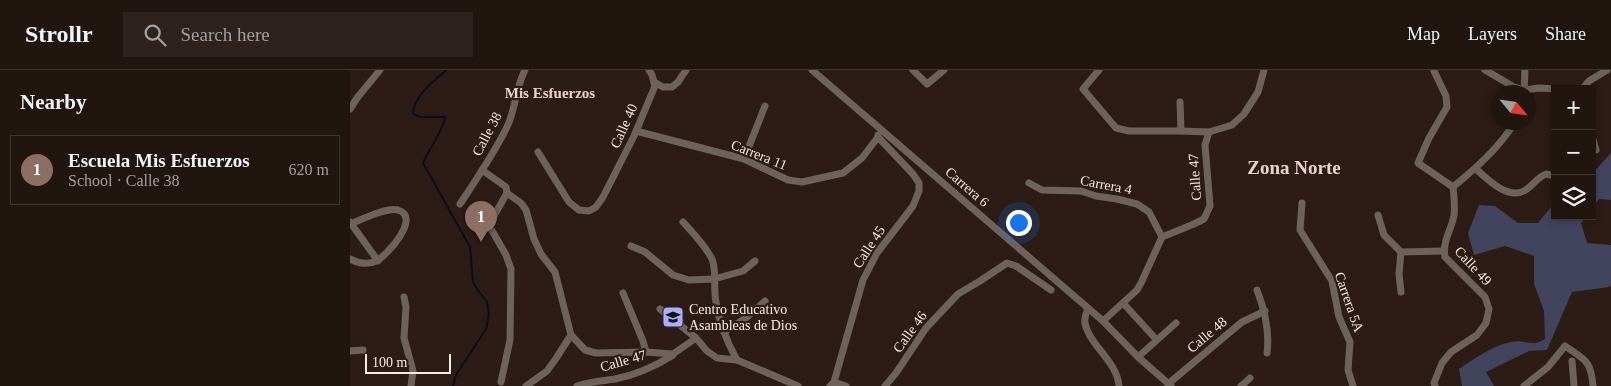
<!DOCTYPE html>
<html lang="en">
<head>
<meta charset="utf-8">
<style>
	:root { --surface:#211510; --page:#2d221e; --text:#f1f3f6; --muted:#a29f9f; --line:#3e3430; --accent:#ea580c }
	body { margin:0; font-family:Georgia,serif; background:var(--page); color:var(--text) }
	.controls { position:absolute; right:15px; top:15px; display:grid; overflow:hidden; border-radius:0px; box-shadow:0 2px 8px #0003 }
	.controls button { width:45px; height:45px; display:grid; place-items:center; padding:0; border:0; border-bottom:1px solid var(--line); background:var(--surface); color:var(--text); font:25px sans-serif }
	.compass { position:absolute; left:1141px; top:15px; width:45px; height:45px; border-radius:50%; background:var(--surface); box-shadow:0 2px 8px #0003; rotate:119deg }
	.scale { position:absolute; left:15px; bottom:12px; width:86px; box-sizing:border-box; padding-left:5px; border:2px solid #f7ebe6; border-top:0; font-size:14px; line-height:18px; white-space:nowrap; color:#f7ebe6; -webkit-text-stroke:4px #2c1c15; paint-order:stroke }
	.you { position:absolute; left:668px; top:152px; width:18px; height:18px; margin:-12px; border:4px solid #fff; border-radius:50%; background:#1a73e8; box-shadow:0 0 0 8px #1a73e833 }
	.badge { display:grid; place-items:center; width:32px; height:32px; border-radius:50%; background:var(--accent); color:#fff; font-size:16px; font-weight:700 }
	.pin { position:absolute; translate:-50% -41px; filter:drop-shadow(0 1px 2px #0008) }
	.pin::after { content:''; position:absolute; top:26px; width:18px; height:15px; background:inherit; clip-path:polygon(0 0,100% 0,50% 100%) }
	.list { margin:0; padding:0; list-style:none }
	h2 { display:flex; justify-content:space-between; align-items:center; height:65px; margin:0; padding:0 20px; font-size:21px }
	h2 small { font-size:16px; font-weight:400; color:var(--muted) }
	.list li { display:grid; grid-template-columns:32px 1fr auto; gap:15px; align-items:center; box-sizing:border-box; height:70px; margin:0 10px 10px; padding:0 10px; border:1px solid var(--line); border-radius:0px }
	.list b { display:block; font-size:19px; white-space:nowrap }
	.list p { margin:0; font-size:16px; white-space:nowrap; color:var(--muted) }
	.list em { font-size:16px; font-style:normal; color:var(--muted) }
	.icon { flex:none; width:28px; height:28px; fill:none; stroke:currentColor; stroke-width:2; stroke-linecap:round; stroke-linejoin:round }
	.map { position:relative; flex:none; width:1261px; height:316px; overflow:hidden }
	header { display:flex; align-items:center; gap:30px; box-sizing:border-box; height:70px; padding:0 25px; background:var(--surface); border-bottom:1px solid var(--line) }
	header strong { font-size:24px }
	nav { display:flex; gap:28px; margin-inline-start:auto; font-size:18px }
	.search { width:350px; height:45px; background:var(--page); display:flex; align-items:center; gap:12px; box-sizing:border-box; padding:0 18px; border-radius:0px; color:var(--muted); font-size:19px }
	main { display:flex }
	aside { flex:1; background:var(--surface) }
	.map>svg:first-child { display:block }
	.forest { fill:#41445c }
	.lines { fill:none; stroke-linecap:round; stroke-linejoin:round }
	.stream { stroke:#0c0c20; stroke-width:2 }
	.minor { stroke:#6e625c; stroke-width:7 }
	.labels { text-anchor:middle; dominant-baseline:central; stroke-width:4.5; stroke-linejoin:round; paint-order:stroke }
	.street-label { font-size:14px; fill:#f7ebe6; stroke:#2c1c15 }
	.poi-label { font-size:14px; fill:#f7ebe6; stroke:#2c1c15; text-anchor:start }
	.neighbourhood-label { font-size:15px; font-weight:bold; fill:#ead3c9; stroke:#2c1c15 }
	.district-label { font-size:19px; font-weight:bold; fill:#ead3c9; stroke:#2c1c15 }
</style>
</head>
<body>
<header>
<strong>Strollr</strong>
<div class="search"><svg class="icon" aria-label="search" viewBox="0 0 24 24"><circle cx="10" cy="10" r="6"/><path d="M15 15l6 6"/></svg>Search here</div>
<nav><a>Map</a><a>Layers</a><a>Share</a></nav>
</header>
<main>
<aside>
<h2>Nearby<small></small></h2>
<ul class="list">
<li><span class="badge" style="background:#8d6e63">1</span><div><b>Escuela Mis Esfuerzos</b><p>School · Calle 38</p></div><em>620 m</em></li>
</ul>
</aside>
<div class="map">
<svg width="1261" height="316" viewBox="0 0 1261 316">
	<rect width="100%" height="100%" fill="#2c1c15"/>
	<g class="forest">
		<polygon points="1261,83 1261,130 1249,129 1242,139 1242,104"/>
		<path d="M1205 132V146H1237L1231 153 1237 173 1261 175V215L1259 217 1222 222 1197 280 1179 281 1136 302 1144 316H1112L1109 299C1125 288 1142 276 1161 272 1174 269 1182 278 1195 269L1194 241 1184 214V186L1155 176 1124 185 1118 163 1129 135 1145 136 1168 153H1188Z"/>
	</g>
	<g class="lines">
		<path class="stream" d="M96 0C84 12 63 26 63 44L71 47H95C94 60 78 80 73 93L120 177 123 212 127 219 137 232 139 244 136 259 106 305 103 316"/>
		<g class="minor">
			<polyline points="462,0 753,251 788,287 821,316"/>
			<polyline points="563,0 577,14 594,0"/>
			<polyline points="749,0 733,19 766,58 779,61 831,61 859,62"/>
			<polyline points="1135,0 1164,17 1174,20 1189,18 1207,19"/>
			<polyline points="1084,1 1096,26 1097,37 1079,68 1068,93 1103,117"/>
			<polyline points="304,12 313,17 322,17 328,12 336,0"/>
			<polyline points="1232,19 1239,11 1257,0"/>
			<polyline points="1174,22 1175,0"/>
			<polyline points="830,32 831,61"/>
			<polyline points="0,39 7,28 30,0"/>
			<polyline points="286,61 394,89 438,110 452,112 493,103 512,88 528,67 528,65"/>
			<polyline points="1242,66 1246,80"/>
			<polyline points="188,82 219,132 229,140 239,141 246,137 253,127 284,66 305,16 302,5 299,0"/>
			<polyline points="394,89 415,36"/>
			<path d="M1126 99C1138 110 1160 132 1177 119 1184 114 1188 107 1196 104L1205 106"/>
			<polyline points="132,100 156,117 157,123 171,133 176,140 184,169 191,184 205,202 221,265 207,287 197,301 176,316"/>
			<polyline points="679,113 692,120 731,121 746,126 767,129 787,134 799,142 812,167"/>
			<path d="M1103 117C1126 98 1149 78 1165 52"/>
			<polyline points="952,133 950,160 982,211 989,247 1000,272 998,300 1003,316"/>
			<path d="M110 134C126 110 143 85 156 59 166 40 165 19 175 0"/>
			<polyline points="1028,145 1034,165 1051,182"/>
			<polyline points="0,152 28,191"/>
			<path d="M333 152C344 164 355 175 362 189 367 202 363 218 366 232 369 252 377 272 387 290"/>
			<path d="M0 154C11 150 36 137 48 140 72 147 36 187 26 191 18 195 8 193 0 189"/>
			<polyline points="281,176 295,182 323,205 339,210 364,209 393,201 405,191"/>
			<polyline points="1051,182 1094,181"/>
			<path d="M907 220C915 241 920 261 917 283"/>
			<polyline points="1051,222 1049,204 1051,182"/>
			<polyline points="273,223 293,271 296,282"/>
			<polyline points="54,227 56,237 54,268 63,301 61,316"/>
			<polyline points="773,233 804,267"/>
			<path d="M738 238C736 243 734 248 735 253 739 275 767 291 769 316"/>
			<polyline points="310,239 346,268 357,281 367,288 387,290 448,316"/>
			<polyline points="753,251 787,220 791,213 812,167 844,154 854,149 860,136 855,75 859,62 882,55 894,44 908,22 914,0"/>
			<polyline points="374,262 396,248 415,231"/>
			<polyline points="221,265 235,280 246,283 296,282 323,284 346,268"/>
			<polyline points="0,281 13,280"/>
			<polyline points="788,287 826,253"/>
			<polyline points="1222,291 1224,316"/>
			<polyline points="151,312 160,270 161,199 156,185 140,157 140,153 157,123"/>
			<polyline points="484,312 496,316"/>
			<polyline points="818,314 892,252 915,241"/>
			<path d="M227 316C240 312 252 311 265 309 285 305 306 296 323 285"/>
			<polyline points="480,316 484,312 513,210 527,183 563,136 569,121 569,113 563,104 528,67"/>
			<polyline points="535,316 546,303 576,258 608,224 630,211 657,193 666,196 701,220"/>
			<polyline points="891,316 900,308"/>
			<path d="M1085 316 1084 313 1092 293 1101 282 1127 265 1136 253 1139 239 1135 227 1095 187C1092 171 1102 159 1104 145 1105 136 1104 126 1103 117"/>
			<path d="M1174 316 1198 297 1215 276C1235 290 1241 290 1243 316"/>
		</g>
	</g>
	<defs>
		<g id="school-square" transform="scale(1.125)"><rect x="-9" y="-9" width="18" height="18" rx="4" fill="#a9b0fc" stroke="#2c1c15"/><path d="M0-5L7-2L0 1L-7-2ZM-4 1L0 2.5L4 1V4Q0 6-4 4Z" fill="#111"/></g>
	</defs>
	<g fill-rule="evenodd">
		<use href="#school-square" x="323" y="247"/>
	</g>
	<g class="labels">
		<g class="street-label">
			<text transform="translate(274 56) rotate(-66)">Calle 40</text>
			<text transform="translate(137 64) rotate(-62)">Calle 38</text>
			<text transform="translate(409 85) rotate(22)">Carrera 11</text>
			<text transform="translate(845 107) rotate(-94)">Calle 47</text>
			<text transform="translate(756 115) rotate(11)">Carrera 4</text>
			<text transform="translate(617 117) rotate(41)">Carrera 6</text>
			<text transform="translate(519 177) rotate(-57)">Calle 45</text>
			<text transform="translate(1123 196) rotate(47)">Calle 49</text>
			<text transform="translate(999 232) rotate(71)">Carrera 5A</text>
			<text transform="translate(560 262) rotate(-54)">Calle 46</text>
			<text transform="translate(857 265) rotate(-40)">Calle 48</text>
			<text transform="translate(273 291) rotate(-16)">Calle 47</text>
		</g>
		<g class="poi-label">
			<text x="339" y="239">Centro Educativo<tspan x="339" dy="16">Asambleas de Dios</tspan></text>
		</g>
		<g class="neighbourhood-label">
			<text x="200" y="23">Mis Esfuerzos</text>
		</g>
		<g class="district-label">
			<text x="944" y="97">Zona Norte</text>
		</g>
	</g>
</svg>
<div class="controls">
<button>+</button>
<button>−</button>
<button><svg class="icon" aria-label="layers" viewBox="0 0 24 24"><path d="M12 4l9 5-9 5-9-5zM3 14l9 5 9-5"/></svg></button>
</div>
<svg class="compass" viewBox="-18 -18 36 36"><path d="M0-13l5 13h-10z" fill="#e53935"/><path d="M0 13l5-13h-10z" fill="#a29f9f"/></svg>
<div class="scale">100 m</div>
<div class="you"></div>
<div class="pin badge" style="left:131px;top:172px;background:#8d6e63">1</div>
</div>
</main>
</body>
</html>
